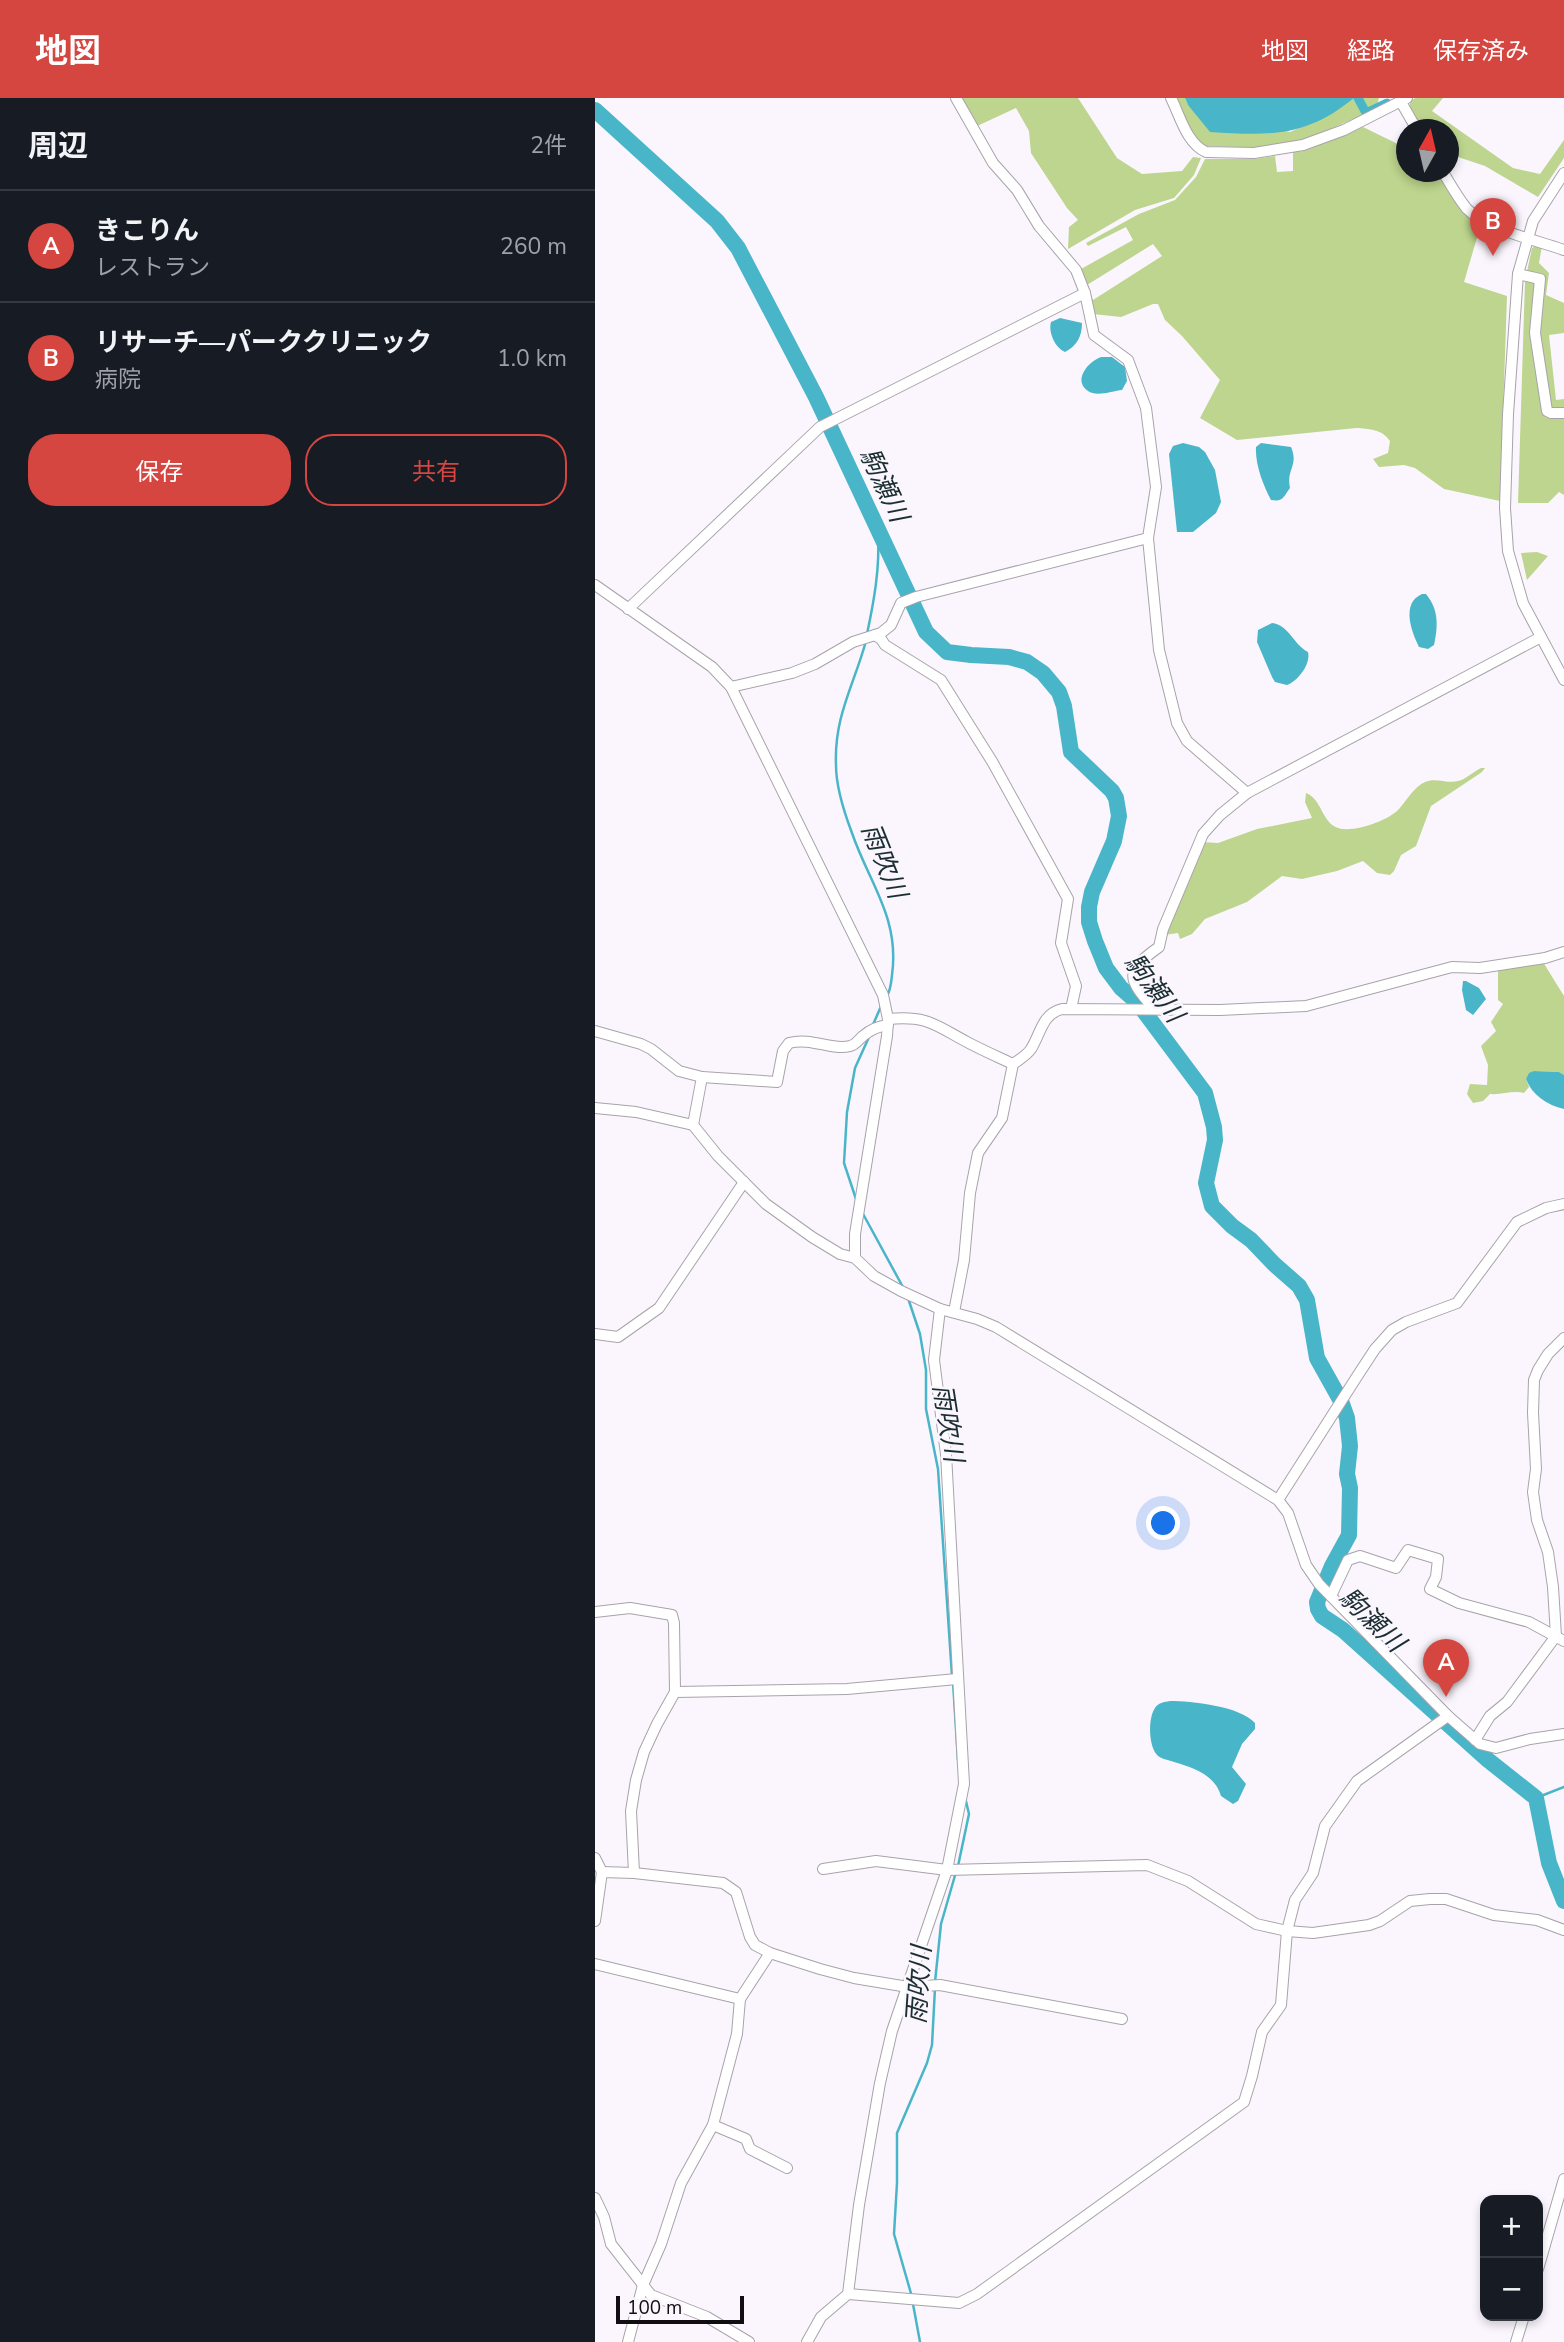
<!DOCTYPE html>
<html lang="ja">
<head>
<meta charset="utf-8">
<style>
	:root { --surface:#171b24; --page:#242831; --text:#f1f3f6; --muted:#9ea1a6; --line:#363941; --accent:#d54641 }
	body { margin:0; font-family:"Nunito Sans","Noto Sans JP",sans-serif; background:var(--page); color:var(--text) }
	.controls { position:absolute; right:21px; bottom:21px; display:grid; overflow:hidden; border-radius:14px; box-shadow:0 4px 10px #0003 }
	.controls button { width:63px; height:63px; display:grid; place-items:center; padding:0; border:0; border-bottom:2px solid var(--line); background:var(--surface); color:var(--text); font:35px sans-serif }
	.compass { position:absolute; left:801px; top:21px; width:63px; height:63px; border-radius:50%; background:var(--surface); box-shadow:0 4px 10px #0003; rotate:8deg }
	.scale { position:absolute; left:21px; bottom:18px; width:128px; box-sizing:border-box; padding-left:7px; border:4px solid #100e11; border-top:0; font-size:19px; line-height:24px; white-space:nowrap; color:#100e11; -webkit-text-stroke:5px #fbf6fd; paint-order:stroke }
	.you { position:absolute; left:569px; top:1426px; width:24px; height:24px; margin:-18px; border:5px solid #fff; border-radius:50%; background:#1a73e8; box-shadow:0 0 0 10px #1a73e833 }
	.badge { display:grid; place-items:center; width:46px; height:46px; border-radius:50%; background:var(--accent); color:#fff; font-size:23px; font-weight:700 }
	.pin { position:absolute; translate:-50% -58px; filter:drop-shadow(0 2px 4px #0008) }
	.pin::after { content:''; position:absolute; top:37px; width:24px; height:21px; background:inherit; clip-path:polygon(0 0,100% 0,50% 100%) }
	.list { margin:0; padding:0; list-style:none }
	h2 { display:flex; justify-content:space-between; align-items:center; height:91px; margin:0; padding:0 28px; font-size:30px }
	h2 small { font-size:23px; font-weight:400; color:var(--muted) }
	.list li { display:grid; grid-template-columns:46px 1fr auto; gap:21px; align-items:center; box-sizing:border-box; height:112px; padding:0 28px; border-top:2px solid var(--line) }
	.list b { display:block; font-size:26px; white-space:nowrap }
	.list p { margin:0; font-size:23px; white-space:nowrap; color:var(--muted) }
	.list em { font-size:23px; font-style:normal; color:var(--muted) }
	.actions { display:flex; gap:14px; padding:21px 28px }
	.actions a { flex:1; padding:16px 0; border:2px solid var(--accent); border-radius:28px; text-align:center; font-size:24px; color:var(--accent) }
	.actions .main { background:var(--accent); color:#fff }
	.map { position:relative; flex:none; width:969px; height:2244px; overflow:hidden }
	header { display:flex; align-items:center; gap:42px; box-sizing:border-box; height:98px; padding:0 35px; background:var(--accent); color:#fff }
	header strong { font-size:33px }
	nav { display:flex; gap:38px; margin-inline-start:auto; font-size:24px }
	main { display:flex }
	aside { flex:1; background:var(--surface) }
	.map>svg:first-child { display:block }
	.green { fill:#bdd58e; fill-rule:evenodd }
	.water { fill:#48b6c8 }
	.lines { fill:none; stroke-linecap:round; stroke-linejoin:round }
	.stream { stroke:#48b6c8; stroke-width:2.5 }
	.canal { stroke:#48b6c8; stroke-width:9 }
	.river { stroke:#48b6c8; stroke-width:16 }
	.minor-casing { stroke:#a8a3aa; stroke-width:12 }
	.minor { stroke:#fff; stroke-width:10 }
	.labels { text-anchor:middle; dominant-baseline:central; stroke-width:5; stroke-linejoin:round; paint-order:stroke }
	.water-label { font-size:26px; font-style:italic; fill:#1b2f33; stroke:#fbf6fd }
</style>
</head>
<body>
<header>
<strong>地図</strong>
<nav><a>地図</a><a>経路</a><a>保存済み</a></nav>
</header>
<main>
<aside>
<h2>周辺<small>2件</small></h2>
<ul class="list">
<li><span class="badge">A</span><div><b>きこりん</b><p>レストラン</p></div><em>260 m</em></li>
<li><span class="badge">B</span><div><b>リサーチ―パーククリニック</b><p>病院</p></div><em>1.0 km</em></li>
</ul>
<div class="actions"><a class="main">保存</a><a>共有</a></div>
</aside>
<div class="map">
<svg width="969" height="2244" viewBox="0 0 969 2244">
	<rect width="100%" height="100%" fill="#fbf6fd"/>
	<g class="green">
		<polygon points="363,0 483,0 522,60 547,76 587,73 598,59 606,60 599,77 579,100 540,112 473,151 474,129 483,122 472,110 436,55 434,33 421,10 380,29"/>
		<path d="M581 0H590L593 7 695 34 725 21 759 0H784L782 8 770 14V16L707 43 679 50 609 48C594 38 588 16 581 0Z"/>
		<polygon points="820,0 848,0 837,13 918,70 945,76 969,42 969,60 943,99 890,68 854,56 853,32 827,31 814,9 816,3"/>
		<path d="M768 29 811 50V74H844L886 126 869 184 912 198 905 403 849 391 820 370 809 367 784 369 778 361 793 355 795 343C787 331 774 331 761 330L642 342 605 320 625 282 587 238 570 222 563 206H558L526 219 498 216 486 171 538 142 531 129 493 148 491 145 544 116 580 102 601 79 610 61H660L680 58 682 74 698 73V54L709 53ZM558 146 567 158 498 202 492 187Z"/>
		<polygon points="942,147 947,148 944,165 954,175 951,197 969,205 969,235 954,237 961,302 969,301 969,397 964,394 953,405 923,405 930,183 937,150"/>
		<polygon points="942,454 953,458 932,482 926,455"/>
		<path d="M886 670H890L887 674 836 708 821 748 806 757 799 773 795 777 782 775 768 763 742 773 707 781 687 778 652 804 610 821 597 836 585 841 583 835 569 837 606 744 623 745 662 731 717 720 710 704 711 695C727 701 727 725 743 730 758 735 793 723 804 711 811 703 820 688 830 684 841 679 852 686 863 683 870 682 879 673 886 670Z"/>
		<path d="M948 864 969 898V977L964 974 939 973 931 981 934 989 929 995C917 992 908 997 895 996L888 1003 878 1005 872 996 875 986 892 987 893 967 886 948 901 933 896 924 908 906 903 902V871Z"/>
	</g>
	<g class="water">
		<path d="M590 0H759C711 39 675 38 615 34L593 7Z"/>
		<path d="M465 220 487 225C487 238 482 248 470 254 460 250 453 234 456 224Z"/>
		<path d="M506 259H517L530 269 532 283 527 292C518 293 501 299 493 293 477 282 494 263 506 259Z"/>
		<polygon points="588,345 604,349 610,354 620,372 626,404 621,415 598,434 582,434 574,356 578,348"/>
		<path d="M666 345 696 349C704 368 691 371 695 390 688 399 689 404 676 402 668 387 660 366 661 349Z"/>
		<path d="M827 496H831C844 512 843 528 839 547L833 551 824 549C816 533 806 505 827 496Z"/>
		<path d="M677 525C694 527 698 546 713 554 716 566 703 583 692 587L680 584 677 579 662 544 663 532Z"/>
		<polygon points="868,883 871,883 884,890 891,901 878,917 871,912 867,892"/>
		<path d="M939 973 964 974 969 977V1011C952 1007 937 997 931 981L934 975Z"/>
		<path d="M575 1603C596 1603 645 1608 660 1625V1631L647 1646 637 1669 651 1686 643 1703 638 1706 626 1698C620 1677 599 1670 579 1664 574 1662 567 1661 563 1658 553 1649 553 1620 560 1610 563 1605 569 1604 575 1603Z"/>
	</g>
	<g class="lines">
		<g class="stream">
			<path d="M272 536C279 503 285 470 283 436"/>
			<path d="M271 543C259 587 239 618 241 667 241 690 249 714 257 735 274 785 305 820 297 877 296 885 296 891 292 898"/>
			<polyline points="277,929 287,906"/>
			<polyline points="261,1101 249,1065 252,1014 260,970 274,939"/>
			<polyline points="267,1114 309,1191"/>
			<polyline points="313,1200 325,1236 331,1272 331,1311 343,1371 357,1578"/>
			<polyline points="358,1584 363,1662"/>
			<polyline points="941,1700 969,1689"/>
			<polyline points="363,1768 374,1716 370,1699"/>
			<polyline points="340,1884 346,1826 361,1774"/>
			<polyline points="317,2199 299,2136 302,2085 302,2035 332,1965 337,1947 340,1890"/>
			<polyline points="318,2206 325,2244"/>
		</g>
		<polyline class="canal" points="763,0 771,15 792,5"/>
		<polyline class="river" points="0,12 122,123 143,150 221,299 331,534 352,554 376,557 414,559 432,564 448,575 464,594 469,608 476,654 517,693 521,700 524,718 519,743 497,794 494,809 494,824 500,843 511,870 526,890 542,904 610,995 619,1029 620,1042 611,1085 617,1108 637,1128 656,1142 679,1166 704,1188 712,1202 722,1260 746,1303 752,1320 755,1348 752,1376 755,1390 754,1437 737,1468 722,1504 723,1511 727,1518 748,1532 893,1662 941,1700 954,1765 969,1803"/>
		<g class="minor-casing">
			<g id="minor">
				<polyline points="361,0 398,65 422,92 444,128 481,172 490,195 499,237 533,262 551,310 561,389 553,440 564,552 582,625 592,643 652,695"/>
				<path d="M576 0C585 18 592 46 611 54L659 55 708 47 749 32 812 0"/>
				<polyline points="806,4 822,32"/>
				<path d="M848 74C855 86 863 100 872 111 893 132 941 142 969 152"/>
				<polyline points="969,75 938,123 923,176 913,316 910,410 913,453 928,505 969,582"/>
				<polyline points="923,176 945,181 940,235 952,313 956,315 969,315"/>
				<polyline points="0,487 117,569 136,589 288,897 293,921 292,938 260,1136 260,1160"/>
				<polyline points="33,511 225,329 490,195"/>
				<polyline points="280,537 286,541 290,547 346,582 398,665 473,801 466,845 481,888 476,911"/>
				<polyline points="136,589 197,575 220,566 258,544 286,535 296,527 306,505 321,499 553,440"/>
				<path d="M559 911C532 880 529 874 564 849L568 831 608 736 625 717 652 695 946 539"/>
				<path d="M293 921C332 917 340 927 372 944 387 952 403 959 418 966"/>
				<path d="M0 933 46 946 56 951 84 973 107 979 182 984 188 953 194 945C217 939 237 953 255 948 261 947 263 942 268 938 275 932 284 928 293 927"/>
				<polyline points="0,1010 41,1014 98,1027 123,1058 171,1106 217,1139 245,1156 260,1160 279,1178 306,1193 345,1211 382,1221 401,1229 683,1402 693,1415 711,1467 724,1486 853,1618 885,1646 901,1650 935,1641 969,1636"/>
				<polyline points="98,1027 107,979"/>
				<path d="M359 1214 369 1162 375 1095 383 1055 407 1020 418 966C424 962 432 957 436 951 446 935 447 916 467 911L625 912 711 908 857 869 885 870 950 860 969 854"/>
				<polyline points="0,1236 23,1239 64,1210 149,1084"/>
				<polyline points="683,1402 761,1280 780,1251 797,1232 811,1224 862,1205 922,1124 951,1110 969,1106"/>
				<polyline points="736,1498 753,1462 765,1458 801,1470 813,1452 843,1461 841,1479 835,1491 864,1505 934,1524 969,1543"/>
				<polyline points="0,1514 35,1510 77,1517 79,1525 80,1594 62,1626 49,1654 41,1682 36,1713 39,1775"/>
				<polyline points="80,1594 252,1591 362,1581"/>
				<polyline points="880,1642 895,1618 912,1604 961,1538 958,1489 953,1454 942,1422 938,1394 941,1371 938,1315 939,1282 943,1272 953,1256 969,1240"/>
				<polyline points="0,1760 7,1774"/>
				<polyline points="228,1771 281,1763 352,1772 552,1767 593,1783 661,1826 692,1833 718,1835 774,1827 785,1823 815,1803 835,1801 851,1801 899,1817 942,1822 969,1832"/>
				<polyline points="0,1823 7,1774 39,1775 128,1785 141,1794 155,1839 160,1847 175,1855 225,1871 259,1880 313,1889 345,1887 527,1921"/>
				<polyline points="0,1866 145,1901"/>
				<polyline points="118,2027 151,2041 155,2051 192,2070"/>
				<polyline points="0,2100 9,2119 16,2146 56,2197 112,2219 154,2244"/>
				<polyline points="943,2171 969,2081"/>
				<polyline points="253,2196 364,2205 382,2196 649,2004 657,1978 667,1934 686,1907 692,1833 700,1802 718,1775 730,1728 762,1683 853,1618"/>
				<polyline points="33,2244 48,2187 66,2146 86,2085 118,2027 142,1936 145,1901 175,1855"/>
				<polyline points="212,2244 226,2219 253,2196 264,2107 285,1985 297,1933 352,1772 369,1686 351,1356 339,1262 345,1211"/>
				<polyline points="921,2244 929,2218"/>
			</g>
		</g>
		<use href="#minor" class="minor"/>
	</g>
	<g class="labels">
		<g class="water-label">
			<text transform="translate(289 387) rotate(65)">駒瀬川</text>
			<text transform="translate(289 763) rotate(68)">雨吹川</text>
			<text transform="translate(559 890) rotate(53)">駒瀬川</text>
			<text transform="translate(353 1325) rotate(81)">雨吹川</text>
			<text transform="translate(777 1522) rotate(44)">駒瀬川</text>
			<text transform="translate(324 1887) rotate(-86)">雨吹川</text>
		</g>
	</g>
</svg>
<div class="controls">
<button>+</button>
<button>−</button>
</div>
<svg class="compass" viewBox="-18 -18 36 36"><path d="M0-13l5 13h-10z" fill="#e53935"/><path d="M0 13l5-13h-10z" fill="#9ea1a6"/></svg>
<div class="scale">100 m</div>
<div class="you"></div>
<div class="pin badge" style="left:851px;top:1599px">A</div>
<div class="pin badge" style="left:898px;top:158px">B</div>
</div>
</main>
</body>
</html>
